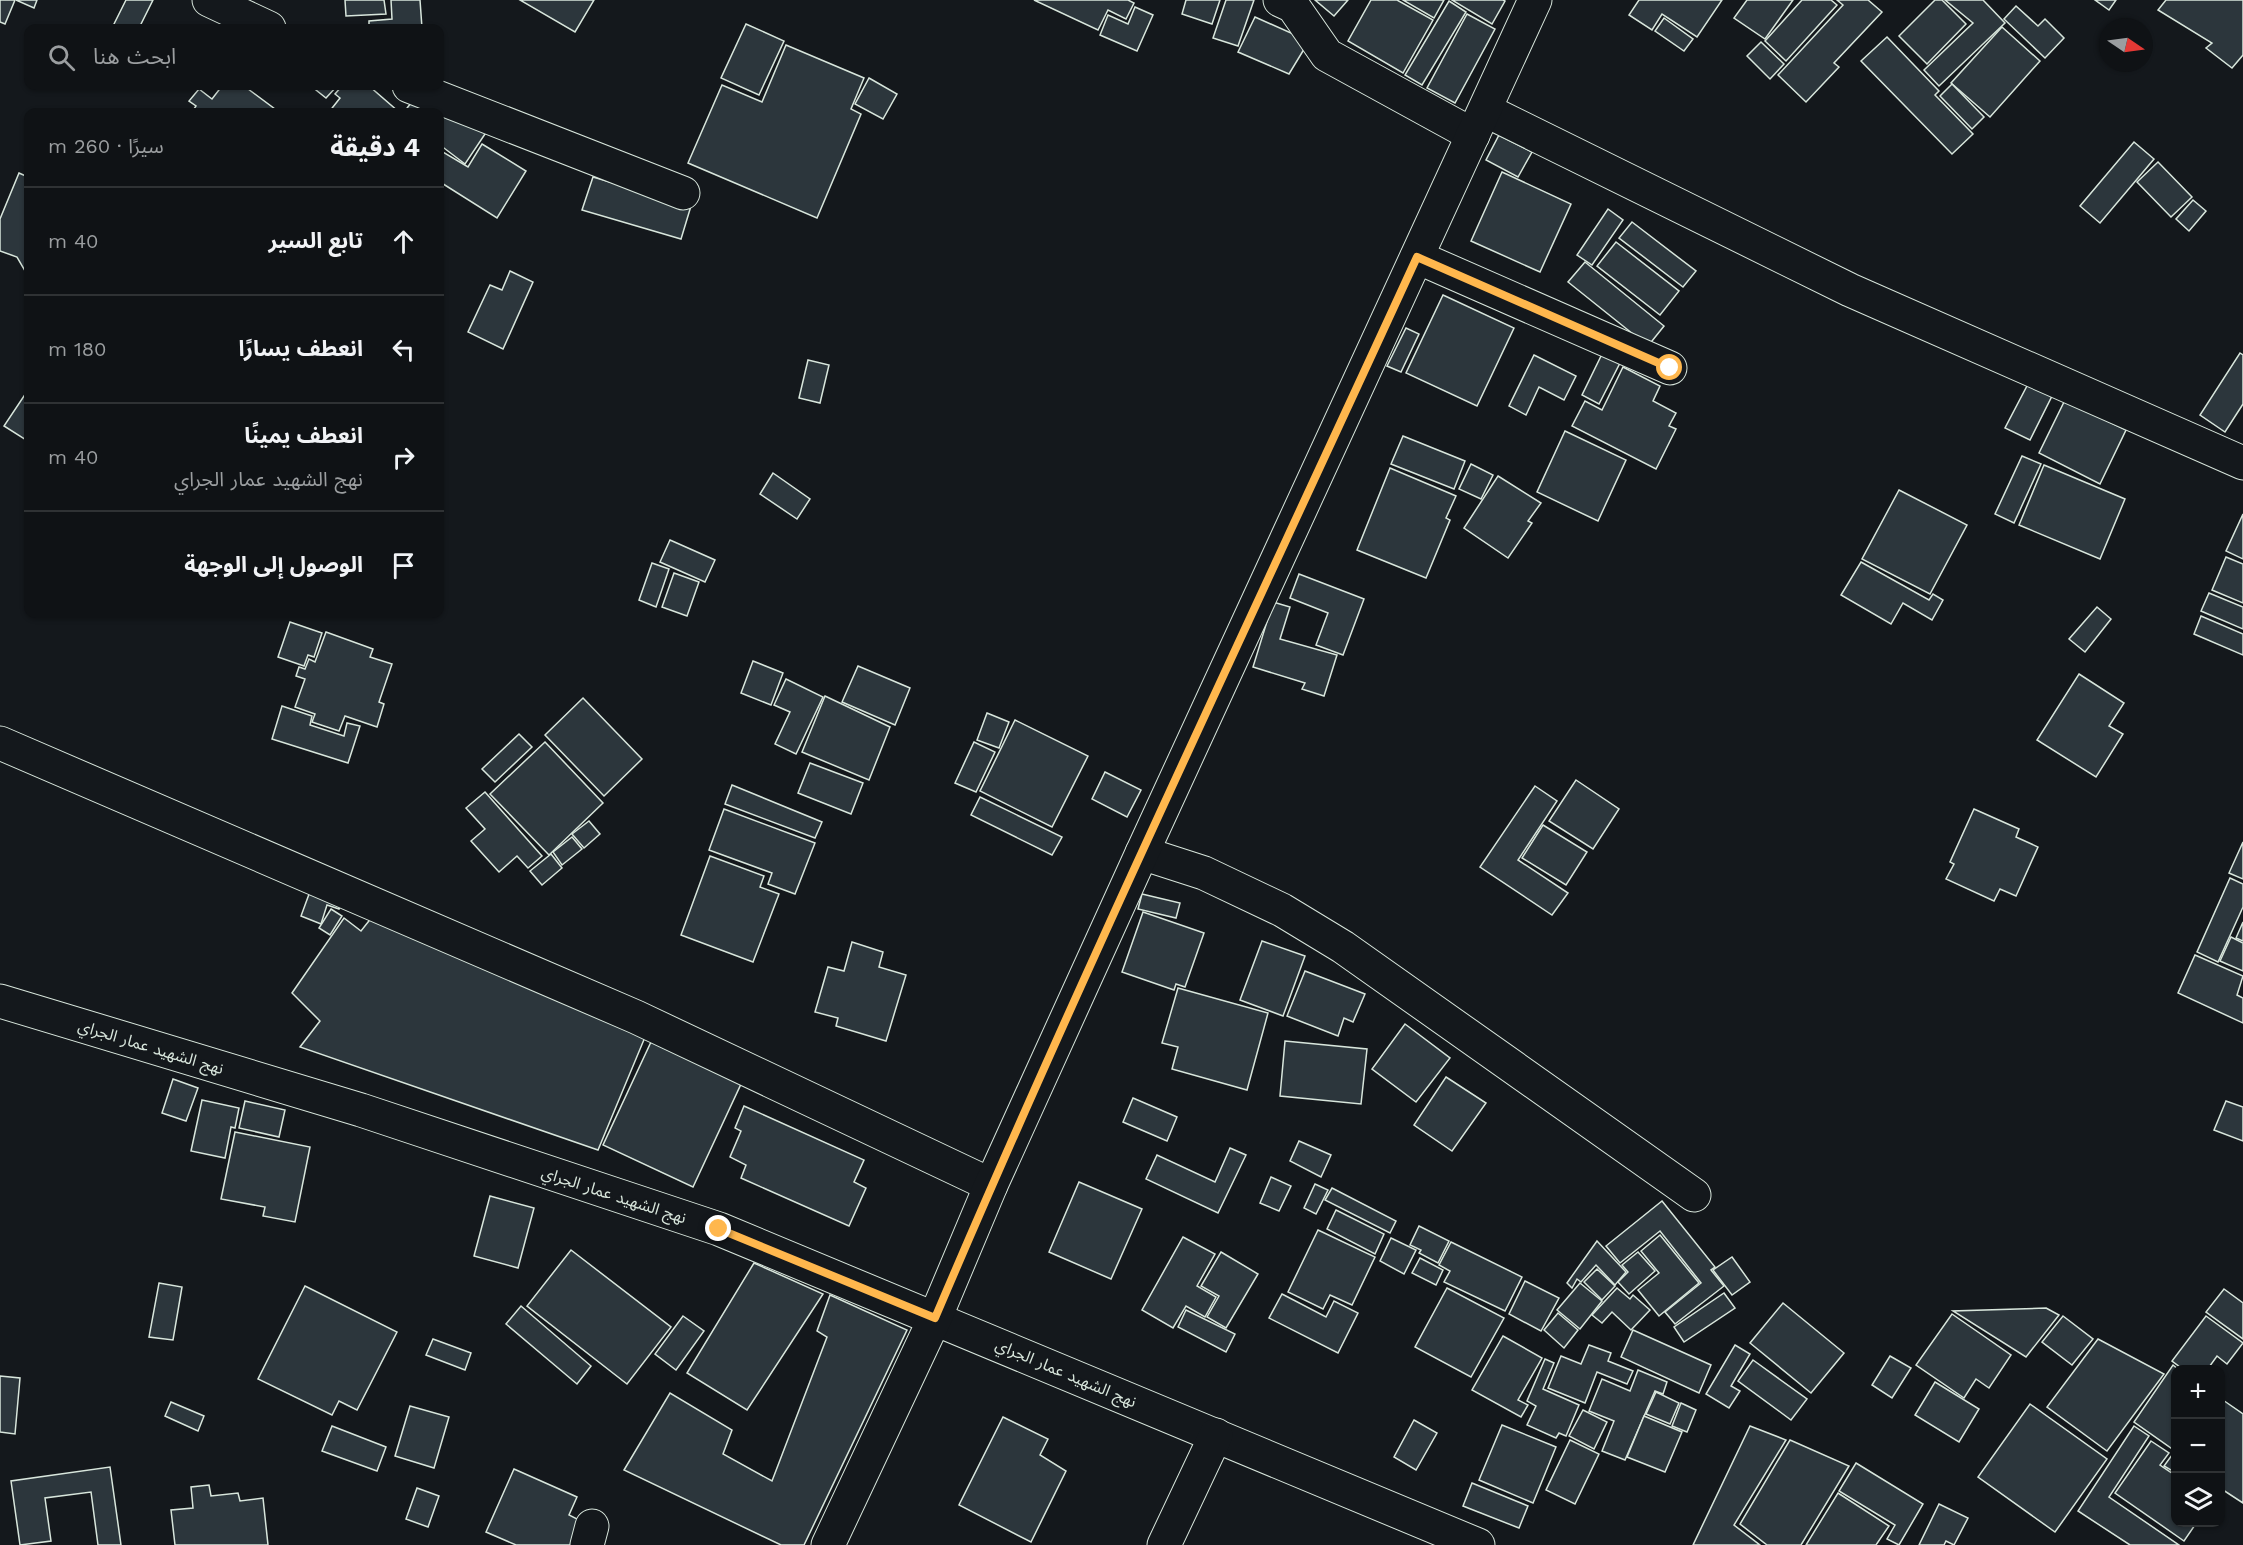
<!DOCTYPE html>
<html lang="ar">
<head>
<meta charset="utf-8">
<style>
	:root { --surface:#0f1215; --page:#181b1e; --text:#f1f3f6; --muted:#9b9ea0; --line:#2f3234 }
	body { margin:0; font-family:"Work Sans","Noto Sans Arabic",sans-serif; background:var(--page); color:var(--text); direction:rtl }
	.controls { position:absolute; right:18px; bottom:18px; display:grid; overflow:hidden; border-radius:12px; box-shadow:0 2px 4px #0004 }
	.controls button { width:54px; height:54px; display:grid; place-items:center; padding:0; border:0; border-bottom:2px solid var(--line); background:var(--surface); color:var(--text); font:30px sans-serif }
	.compass { position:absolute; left:2099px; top:18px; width:54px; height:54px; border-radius:50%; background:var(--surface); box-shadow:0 2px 4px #0004; rotate:103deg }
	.stop { position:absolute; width:18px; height:18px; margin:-14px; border:4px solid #ffb74d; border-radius:50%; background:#fff }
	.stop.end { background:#ffb74d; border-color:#fff; box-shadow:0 2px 6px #0008 }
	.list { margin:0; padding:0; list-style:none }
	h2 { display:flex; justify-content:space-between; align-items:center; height:78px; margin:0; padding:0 24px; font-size:26px }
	h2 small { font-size:20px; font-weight:400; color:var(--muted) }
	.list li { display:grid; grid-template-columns:39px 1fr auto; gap:18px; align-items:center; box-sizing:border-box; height:108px; padding:0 24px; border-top:2px solid var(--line) }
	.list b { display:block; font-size:22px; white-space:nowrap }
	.list p { margin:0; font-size:20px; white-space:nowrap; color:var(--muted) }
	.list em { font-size:20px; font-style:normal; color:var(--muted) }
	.icon { flex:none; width:33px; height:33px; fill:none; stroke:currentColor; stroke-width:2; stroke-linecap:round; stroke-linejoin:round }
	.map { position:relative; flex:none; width:2243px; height:1545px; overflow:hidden; direction:ltr }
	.search { position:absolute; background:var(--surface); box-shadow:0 2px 4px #0004; left:24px; top:24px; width:420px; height:66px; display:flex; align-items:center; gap:15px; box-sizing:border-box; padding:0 21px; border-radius:12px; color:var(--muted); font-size:22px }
	.panel { position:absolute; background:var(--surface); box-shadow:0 2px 4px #0004; left:24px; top:108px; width:420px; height:510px; border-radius:12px; direction:rtl }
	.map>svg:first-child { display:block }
	.building { fill:#2c363c; stroke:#d8e6dc; stroke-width:1.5 }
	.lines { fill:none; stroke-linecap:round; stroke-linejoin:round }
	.minor-casing { stroke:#d8e6dc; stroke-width:35 }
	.minor { stroke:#14181c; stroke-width:33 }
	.route { stroke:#ffb74d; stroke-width:8 }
	.labels { text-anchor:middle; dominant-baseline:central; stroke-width:4.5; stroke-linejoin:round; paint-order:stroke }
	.street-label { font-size:16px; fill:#d8e6dc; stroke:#14181c }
</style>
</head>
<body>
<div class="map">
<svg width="2243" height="1545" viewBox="0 0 2243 1545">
	<rect width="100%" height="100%" fill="#14181c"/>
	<g class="building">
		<polygon points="0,0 15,0 5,24 0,22"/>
		<polygon points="16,0 37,0 34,8"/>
		<polygon points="126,0 153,0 139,28 112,28"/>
		<polygon points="345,0 384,0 386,14 346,16"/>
		<polygon points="391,0 420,0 422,28 369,28 369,21 392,19"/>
		<polygon points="520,0 594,0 575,32"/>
		<polygon points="1034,0 1128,0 1134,3 1126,19 1108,10 1098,30"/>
		<polygon points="1186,0 1220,0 1212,24 1182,14"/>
		<polygon points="1226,0 1254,0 1238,46 1213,38"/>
		<polygon points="1315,0 1348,0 1334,16"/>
		<polygon points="1371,0 1397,0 1433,20 1403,73 1348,41"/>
		<polygon points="1403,0 1444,0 1434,18"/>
		<polygon points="1452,0 1503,0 1505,1 1492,24"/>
		<polygon points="1639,0 1722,0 1697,37 1662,14 1652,30 1629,15"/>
		<polygon points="1747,0 1793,0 1765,39 1734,18"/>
		<polygon points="1802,0 1831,0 1837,5 1786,61 1765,41"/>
		<polygon points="1837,0 1868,0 1882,12 1834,63 1839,67 1806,102 1778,75 1843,5"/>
		<polygon points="1935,0 1942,0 1966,24 1927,64 1899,36"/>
		<polygon points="1945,0 1983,0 2005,23 1939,86 1924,70 1973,23"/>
		<polygon points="2095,0 2116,0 2109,10"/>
		<polygon points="2166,0 2243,0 2243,55 2232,68 2206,48 2212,43 2158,10"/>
		<polygon points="1449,1 1466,12 1422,85 1405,75"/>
		<polygon points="2016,6 2038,26 2045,19 2064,38 2045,58 2004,19"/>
		<polygon points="1135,7 1153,15 1137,51 1100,35 1108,15 1128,24"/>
		<polygon points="1467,14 1495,29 1455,103 1427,88"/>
		<polygon points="1255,17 1309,41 1289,74 1238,52"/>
		<polygon points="1664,18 1693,39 1684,51 1655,31"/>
		<polygon points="746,24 784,41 759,95 721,78"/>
		<polygon points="2002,27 2040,61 1990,117 1951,83"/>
		<polygon points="1887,37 1939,91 1935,95 1973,134 1952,154 1861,61"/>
		<polygon points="1761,42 1784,64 1770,79 1747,56"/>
		<polygon points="786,45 864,78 851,109 861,114 817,218 688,163 722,85 762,102"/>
		<polygon points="869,78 897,94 883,119 855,104"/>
		<polygon points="1952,84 1984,117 1972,129 1940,96"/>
		<polygon points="222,86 244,86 279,112 192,112 196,106 189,101 199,89 212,99"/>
		<polygon points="311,86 337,86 326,98"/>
		<polygon points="342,86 369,86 399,112 329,112 340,98 335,94"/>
		<polygon points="414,99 427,109 424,112 404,112"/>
		<polygon points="432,107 487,131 465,164 440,145 440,112 428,112"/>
		<polygon points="1499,135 1532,152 1518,177 1486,160"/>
		<polygon points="2134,142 2154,159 2100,223 2080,206"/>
		<polygon points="482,144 526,171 497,218 440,182 440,158 443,152 468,167"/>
		<polygon points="2158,162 2192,197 2171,217 2137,182"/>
		<polygon points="1502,172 1571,204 1540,272 1471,241"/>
		<polygon points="19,173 28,177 28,276 17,257 0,251 0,219"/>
		<polygon points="593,177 691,206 681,239 582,210"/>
		<polygon points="2193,200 2206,211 2189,231 2176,219"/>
		<polygon points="1608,209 1623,220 1592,265 1577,255"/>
		<polygon points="1632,222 1696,271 1683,287 1619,238"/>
		<polygon points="1616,242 1679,291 1660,315 1597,266"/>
		<polygon points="1585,262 1664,326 1648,346 1568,282"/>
		<polygon points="510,271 533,282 503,349 468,332 490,285 502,290"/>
		<polygon points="1443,295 1514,328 1477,406 1406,373"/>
		<polygon points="1406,328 1419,334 1401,372 1387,366"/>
		<polygon points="1603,352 1621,361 1599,404 1582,395"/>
		<polygon points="2240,353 2243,355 2243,404 2225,432 2200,415"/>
		<polygon points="1534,355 1576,376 1564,400 1539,387 1526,415 1509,406"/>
		<polygon points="808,360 829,365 820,403 799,398"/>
		<polygon points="1623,367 1660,386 1653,401 1676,413 1669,426 1676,429 1656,469 1572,426 1585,401 1602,410"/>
		<polygon points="2028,384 2052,396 2030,440 2005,428"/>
		<polygon points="28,390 28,435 26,440 4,426"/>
		<polygon points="2065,400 2126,430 2100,484 2039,453"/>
		<polygon points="1565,431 1626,460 1598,521 1537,492"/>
		<polygon points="1403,436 1465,461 1454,489 1391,464"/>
		<polygon points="2022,456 2041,464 2014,523 1995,514"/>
		<polygon points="1471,464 1493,475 1481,499 1459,489"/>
		<polygon points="2044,465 2125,499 2100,559 2019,525"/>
		<polygon points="1390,468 1456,496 1446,518 1450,520 1426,578 1357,550"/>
		<polygon points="773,473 810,499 797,519 760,494"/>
		<polygon points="1498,476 1541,503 1528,521 1532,523 1508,558 1464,528"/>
		<polygon points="1899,490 1967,525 1930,594 1862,559"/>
		<polygon points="2243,514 2243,559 2226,551"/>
		<polygon points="670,540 715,560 705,582 660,562"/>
		<polygon points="2226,557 2243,564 2243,603 2212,590"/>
		<polygon points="1861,562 1929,600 1933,594 1943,600 1932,620 1903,603 1891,624 1841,595"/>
		<polygon points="652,563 669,569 656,607 639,600"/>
		<polygon points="674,573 699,582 687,616 662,607"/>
		<polygon points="1299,574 1364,599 1343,655 1316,645 1328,613 1290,598"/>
		<polygon points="2209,593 2243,607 2243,629 2201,611"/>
		<polygon points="1273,602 1290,607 1280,639 1337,655 1324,696 1302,689 1305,683 1253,667"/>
		<polygon points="2097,607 2111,619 2085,652 2069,639"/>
		<polygon points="2201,616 2243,634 2243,655 2194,634"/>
		<polygon points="290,622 322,633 314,657 308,655 304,666 278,657"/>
		<polygon points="326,632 373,649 370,657 392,664 379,702 384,704 377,727 345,716 339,731 312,722 315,714 295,707 305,679 296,676 299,667 305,669 309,659 315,662"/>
		<polygon points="753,661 783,673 771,705 741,693"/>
		<polygon points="858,666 910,688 895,725 842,702"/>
		<polygon points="2079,674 2124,703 2109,726 2123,734 2096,777 2037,740"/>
		<polygon points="786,679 823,697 796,754 775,744 790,712 774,705"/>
		<polygon points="825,696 890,727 869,780 802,752"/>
		<polygon points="583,698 642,759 604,796 545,735"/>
		<polygon points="282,706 312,716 310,725 344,736 347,723 360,726 348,763 272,739"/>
		<polygon points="987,713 1009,722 999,748 977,740"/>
		<polygon points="1015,720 1088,756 1052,827 980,791"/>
		<polygon points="519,734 532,747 495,782 482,769"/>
		<polygon points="545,742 603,803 549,855 490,794"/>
		<polygon points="974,742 995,752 976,792 955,783"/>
		<polygon points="810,763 863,783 851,814 798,793"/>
		<polygon points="1105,772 1141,790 1127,817 1092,799"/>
		<polygon points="1576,780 1619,809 1593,849 1549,821"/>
		<polygon points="732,785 822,822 815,838 725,804"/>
		<polygon points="1535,786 1557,801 1518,860 1568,893 1552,915 1480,867"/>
		<polygon points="485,792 542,856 528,868 517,856 499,872 471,841 485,829 466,808"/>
		<polygon points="980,797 1062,837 1052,855 971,815"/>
		<polygon points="724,809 815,843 795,894 768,884 772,873 709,850"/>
		<polygon points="1974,809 2019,829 2016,837 2038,847 2016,896 2000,889 1994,901 1946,879 1954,864 1950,862"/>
		<polygon points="589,821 600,834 584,848 572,834"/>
		<polygon points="1543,825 1587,852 1566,885 1522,858"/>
		<polygon points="572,837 582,849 562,865 553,852"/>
		<polygon points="2243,842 2243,879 2229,873"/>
		<polygon points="551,854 562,868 542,885 530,871"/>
		<polygon points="710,856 764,876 760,887 779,894 753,962 681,935"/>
		<polygon points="2230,878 2243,884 2243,907 2218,962 2197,952"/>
		<polygon points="312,886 344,898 339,909 327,905 321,924 301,916"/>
		<polygon points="1142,894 1180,903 1176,918 1138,909"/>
		<polygon points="331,909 342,916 330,935 319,928"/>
		<polygon points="376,912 648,1030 598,1150 300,1047 320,1021 292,993 344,918 361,931"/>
		<polygon points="1143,912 1204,933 1185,987 1176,984 1174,990 1122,972"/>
		<polygon points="2243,922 2243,941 2236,938"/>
		<polygon points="2231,937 2243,943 2243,971 2220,961"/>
		<polygon points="1262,941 1305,956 1283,1016 1240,1000"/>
		<polygon points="852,942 883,952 879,967 906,975 886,1041 836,1026 838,1018 815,1012 828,967 844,971"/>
		<polygon points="2195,955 2243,976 2237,995 2243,998 2243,1023 2178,993"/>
		<polygon points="1305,971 1365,994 1353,1022 1344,1018 1338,1036 1287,1016"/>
		<polygon points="1178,988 1268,1013 1247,1090 1172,1069 1178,1047 1162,1043"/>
		<polygon points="1405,1024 1450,1058 1416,1102 1372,1069"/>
		<polygon points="1285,1041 1367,1049 1361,1104 1280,1096"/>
		<polygon points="651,1042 741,1084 693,1187 603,1145"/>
		<polygon points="1446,1077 1486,1103 1452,1151 1414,1125"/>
		<polygon points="173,1079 198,1088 186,1121 162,1113"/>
		<polygon points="1133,1098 1177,1117 1167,1141 1123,1122"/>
		<polygon points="202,1100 239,1108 235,1128 231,1127 225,1158 191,1151"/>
		<polygon points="245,1101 285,1110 279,1137 239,1128"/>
		<polygon points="2226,1101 2243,1107 2243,1141 2214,1130"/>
		<polygon points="744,1106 864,1160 854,1182 866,1188 849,1226 741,1178 746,1165 730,1157 741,1131 735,1128"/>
		<polygon points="235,1132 310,1147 295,1222 263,1216 265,1207 221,1199"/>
		<polygon points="1299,1141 1331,1155 1321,1177 1290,1161"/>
		<polygon points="1230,1148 1246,1155 1218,1213 1146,1179 1157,1155 1215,1182"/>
		<polygon points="1271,1177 1291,1186 1279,1211 1260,1203"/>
		<polygon points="1079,1182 1142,1209 1111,1279 1049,1252"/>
		<polygon points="1315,1184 1328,1190 1316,1214 1304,1208"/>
		<polygon points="1332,1188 1396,1221 1390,1233 1325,1200"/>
		<polygon points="490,1196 534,1208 518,1268 474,1256"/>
		<polygon points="1662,1201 1715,1267 1711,1270 1724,1286 1675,1324 1665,1312 1701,1283 1660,1231 1620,1263 1606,1246"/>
		<polygon points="1336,1210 1384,1234 1375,1254 1327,1229"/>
		<polygon points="1419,1226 1449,1241 1438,1263 1419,1253 1421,1250 1410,1245"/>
		<polygon points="1318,1230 1375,1257 1352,1305 1330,1295 1323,1309 1288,1292"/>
		<polygon points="1660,1235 1699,1283 1659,1316 1638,1290 1659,1273 1641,1251"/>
		<polygon points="1183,1237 1215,1254 1197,1286 1216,1297 1205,1317 1186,1306 1173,1328 1142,1310"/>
		<polygon points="1391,1238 1416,1250 1404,1274 1380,1261"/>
		<polygon points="1597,1241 1626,1272 1615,1285 1596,1265 1581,1282 1577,1279 1572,1288 1567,1283"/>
		<polygon points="1451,1242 1522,1277 1505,1311 1444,1282 1450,1271 1439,1265"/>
		<polygon points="571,1250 671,1327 627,1384 527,1306"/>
		<polygon points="1221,1252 1258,1274 1226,1328 1207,1317 1219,1296 1201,1286"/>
		<polygon points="1638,1252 1655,1271 1629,1294 1618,1282 1628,1272 1622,1265"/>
		<polygon points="1732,1257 1750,1282 1732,1295 1713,1270"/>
		<polygon points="1420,1258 1443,1270 1436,1285 1412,1273"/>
		<polygon points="754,1263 823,1294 747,1410 687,1373"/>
		<polygon points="1597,1269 1615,1286 1602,1300 1584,1282"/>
		<polygon points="1525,1281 1559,1298 1541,1331 1509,1314"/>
		<polygon points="159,1283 182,1287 173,1340 149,1337"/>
		<polygon points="1580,1283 1602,1301 1580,1329 1557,1310"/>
		<polygon points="305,1286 397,1332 357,1410 339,1401 332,1415 258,1379"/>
		<polygon points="1447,1288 1504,1318 1471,1377 1415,1347"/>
		<polygon points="1617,1288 1630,1299 1633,1295 1650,1310 1631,1330 1612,1312 1602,1323 1592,1315"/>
		<polygon points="2224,1289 2243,1303 2243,1339 2206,1312"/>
		<polygon points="1724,1293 1735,1308 1684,1342 1674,1327"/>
		<polygon points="1282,1294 1326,1317 1334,1301 1358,1313 1338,1353 1269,1318"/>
		<polygon points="830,1295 907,1330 804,1545 781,1545 624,1470 670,1393 732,1430 723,1454 772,1481 827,1337 817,1331"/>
		<polygon points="1783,1303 1844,1353 1811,1393 1750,1343"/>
		<polygon points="521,1306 591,1366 577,1384 506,1324"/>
		<polygon points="2046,1308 2059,1315 2026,1357 1953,1311"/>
		<polygon points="1186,1310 1235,1334 1226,1352 1178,1327"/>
		<polygon points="1558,1313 1578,1330 1564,1348 1544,1330"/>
		<polygon points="1952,1314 2011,1355 1989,1388 1976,1379 1964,1398 1916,1365"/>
		<polygon points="683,1316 704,1331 676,1370 655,1354"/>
		<polygon points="2063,1316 2093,1339 2072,1365 2042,1342"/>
		<polygon points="2206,1316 2243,1343 2227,1364 2217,1356 2207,1370 2184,1370 2172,1361"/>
		<polygon points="1633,1330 1711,1365 1699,1393 1621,1357"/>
		<polygon points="1503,1336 1542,1358 1518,1400 1528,1405 1521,1417 1472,1390"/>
		<polygon points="433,1339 471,1353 465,1370 426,1355"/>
		<polygon points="2098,1339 2164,1374 2107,1451 2047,1407"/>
		<polygon points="1589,1345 1611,1353 1608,1361 1633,1371 1627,1384 1597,1372 1585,1403 1548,1388 1561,1356 1581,1364"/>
		<polygon points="1735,1345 1750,1354 1731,1386 1740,1391 1729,1408 1706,1394"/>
		<polygon points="1890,1356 1911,1368 1892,1398 1872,1385"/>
		<polygon points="1545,1359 1554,1363 1543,1389 1579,1405 1566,1436 1559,1433 1556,1438 1527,1425 1536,1406 1527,1401"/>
		<polygon points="1753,1360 1807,1399 1791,1420 1738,1381"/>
		<polygon points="2173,1365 2179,1370 2176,1370 2176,1473 2164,1466 2175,1451 2134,1422"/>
		<polygon points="1638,1370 1667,1382 1663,1394 1655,1391 1625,1460 1602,1451 1614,1421 1589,1411 1602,1379 1630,1391"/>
		<polygon points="0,1376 20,1378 15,1434 0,1432"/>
		<polygon points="1935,1382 1979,1409 1959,1442 1915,1415"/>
		<polygon points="1656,1392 1679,1403 1670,1424 1646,1414"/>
		<polygon points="2220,1398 2243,1414 2243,1503 2220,1488"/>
		<polygon points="171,1402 204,1416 198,1431 165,1416"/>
		<polygon points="1681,1403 1696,1410 1687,1432 1672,1426"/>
		<polygon points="2030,1404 2107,1459 2055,1532 1978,1477"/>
		<polygon points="410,1406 449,1417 434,1468 395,1456"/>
		<polygon points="1583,1410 1607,1422 1594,1449 1569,1436"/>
		<polygon points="1644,1416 1682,1432 1665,1472 1627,1457"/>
		<polygon points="1003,1417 1048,1439 1040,1455 1066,1471 1031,1542 959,1505"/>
		<polygon points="1414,1420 1437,1433 1416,1470 1394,1457"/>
		<polygon points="1502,1425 1556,1447 1533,1503 1479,1480"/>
		<polygon points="332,1426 386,1447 377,1471 322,1451"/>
		<polygon points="1750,1426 1786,1440 1734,1525 1760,1545 1693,1545"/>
		<polygon points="2134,1426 2149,1436 2109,1497 2179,1545 2130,1545 2078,1511"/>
		<polygon points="1570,1440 1599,1454 1575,1504 1546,1490"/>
		<polygon points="1790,1440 1849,1466 1801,1545 1767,1545 1740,1524"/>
		<polygon points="2151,1441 2169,1453 2160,1465 2176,1476 2176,1522 2197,1522 2184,1541 2115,1493"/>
		<polygon points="1856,1463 1923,1504 1899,1545 1887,1539 1895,1525 1839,1491"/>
		<polygon points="110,1467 121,1545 98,1545 91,1492 45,1498 51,1541 20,1545 11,1481"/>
		<polygon points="514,1469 577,1497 569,1515 581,1521 570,1545 516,1545 486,1532"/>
		<polygon points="1472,1483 1528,1506 1519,1528 1463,1506"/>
		<polygon points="209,1485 211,1496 238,1493 240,1501 263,1498 268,1545 175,1545 171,1510 193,1508 191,1487"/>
		<polygon points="417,1488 439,1496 428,1527 406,1519"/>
		<polygon points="1838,1493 1889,1526 1876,1545 1806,1545"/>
		<polygon points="1939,1504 1968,1518 1954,1545 1946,1541 1944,1545 1919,1545"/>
	</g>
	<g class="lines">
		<g class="minor-casing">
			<g id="minor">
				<polyline points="209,0 269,28"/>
				<polyline points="1280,0 1293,6 1327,55 1473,135"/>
				<polyline points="409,86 683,193"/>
				<polyline points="1485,110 1850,290 2243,463"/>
				<polyline points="1417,257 1670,368"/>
				<polyline points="0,743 636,1017 991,1185"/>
				<polyline points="1142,853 1204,873 1282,910 1343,947 1694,1195"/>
				<polyline points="0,1001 361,1110 719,1229 1478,1545"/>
				<polyline points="587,1545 592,1526"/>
				<polyline points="828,1545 935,1318 991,1185 1142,853 1535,0"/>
				<polyline points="1164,1545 1216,1435"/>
			</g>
		</g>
		<use href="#minor" class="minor"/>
	</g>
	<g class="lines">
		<path class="route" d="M719 1229 935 1318C1087 961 1255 610 1417 257L1670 368"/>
	</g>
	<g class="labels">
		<g class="street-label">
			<text transform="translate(151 1047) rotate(17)">نهج الشهيد عمار الجراي</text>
			<text transform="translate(614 1195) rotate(18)">نهج الشهيد عمار الجراي</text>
			<text transform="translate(1066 1373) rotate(23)">نهج الشهيد عمار الجراي</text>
		</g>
	</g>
</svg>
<div class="controls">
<button>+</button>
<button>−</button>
<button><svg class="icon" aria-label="layers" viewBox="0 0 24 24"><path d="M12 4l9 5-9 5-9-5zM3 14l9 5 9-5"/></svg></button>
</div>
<svg class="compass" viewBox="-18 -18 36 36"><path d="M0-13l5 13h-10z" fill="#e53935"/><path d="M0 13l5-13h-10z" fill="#9b9ea0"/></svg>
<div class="stop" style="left:1670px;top:368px"></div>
<div class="stop end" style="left:719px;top:1229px"></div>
<div class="search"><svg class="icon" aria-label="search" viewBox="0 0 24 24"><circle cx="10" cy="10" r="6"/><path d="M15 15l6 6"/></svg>ابحث هنا</div>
<section class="panel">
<h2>4 دقيقة<small>سيرًا · 260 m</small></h2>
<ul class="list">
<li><svg class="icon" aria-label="ahead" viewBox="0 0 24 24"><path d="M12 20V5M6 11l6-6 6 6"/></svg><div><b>تابع السير</b></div><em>40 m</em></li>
<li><svg class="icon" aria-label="left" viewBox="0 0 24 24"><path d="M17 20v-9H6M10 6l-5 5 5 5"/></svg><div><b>انعطف يسارًا</b></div><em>180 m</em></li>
<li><svg class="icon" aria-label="right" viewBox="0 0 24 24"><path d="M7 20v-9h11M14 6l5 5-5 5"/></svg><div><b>انعطف يمينًا</b><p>نهج الشهيد عمار الجراي</p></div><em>40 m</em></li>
<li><svg class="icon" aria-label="arrive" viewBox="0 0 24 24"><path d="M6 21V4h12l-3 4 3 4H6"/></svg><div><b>الوصول إلى الوجهة</b></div></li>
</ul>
</section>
</div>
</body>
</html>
